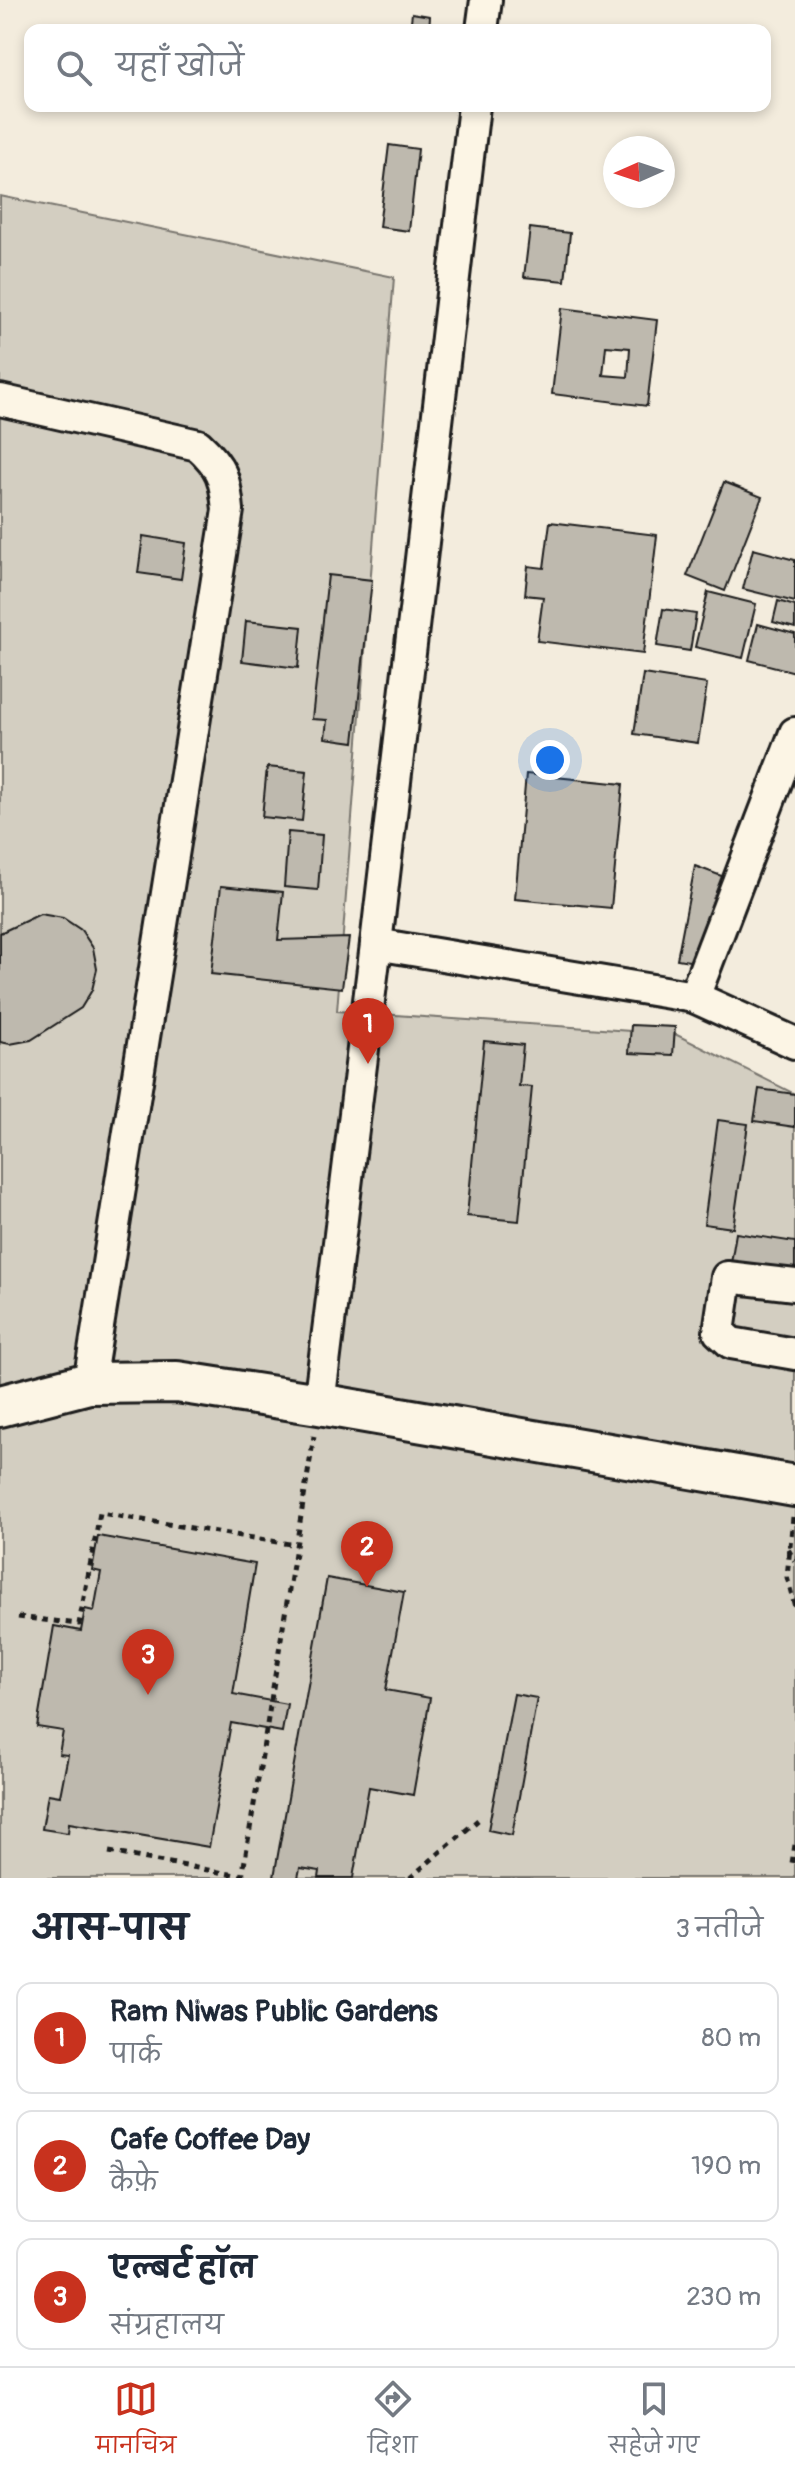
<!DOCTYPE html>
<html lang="hi">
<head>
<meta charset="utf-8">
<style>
	:root { --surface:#fff; --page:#f6f6f7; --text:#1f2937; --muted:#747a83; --line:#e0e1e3; --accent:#c8321e }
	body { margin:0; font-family:Pangolin,"Playpen Sans Deva",sans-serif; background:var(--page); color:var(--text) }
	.compass { position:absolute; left:603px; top:136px; width:72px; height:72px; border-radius:50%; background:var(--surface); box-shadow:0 4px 12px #0003; rotate:267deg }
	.you { position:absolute; left:550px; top:760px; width:28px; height:28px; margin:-20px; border:6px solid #fff; border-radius:50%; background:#1a73e8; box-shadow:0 0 0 12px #1a73e833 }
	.badge { display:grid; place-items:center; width:52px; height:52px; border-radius:50%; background:var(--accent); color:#fff; font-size:26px; font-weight:700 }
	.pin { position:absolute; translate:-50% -66px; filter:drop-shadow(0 2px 4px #0008) }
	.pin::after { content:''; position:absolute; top:42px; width:28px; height:24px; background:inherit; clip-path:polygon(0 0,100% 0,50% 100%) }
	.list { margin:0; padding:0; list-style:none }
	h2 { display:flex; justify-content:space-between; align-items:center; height:104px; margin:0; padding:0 32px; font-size:34px }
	h2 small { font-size:26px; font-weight:400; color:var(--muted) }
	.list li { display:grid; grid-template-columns:52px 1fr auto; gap:24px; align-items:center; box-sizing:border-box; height:112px; margin:0 16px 16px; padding:0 16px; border:2px solid var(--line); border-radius:16px }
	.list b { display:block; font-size:30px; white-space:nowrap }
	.list p { margin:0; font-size:26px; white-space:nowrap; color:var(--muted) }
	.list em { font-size:26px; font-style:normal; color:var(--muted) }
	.icon { flex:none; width:44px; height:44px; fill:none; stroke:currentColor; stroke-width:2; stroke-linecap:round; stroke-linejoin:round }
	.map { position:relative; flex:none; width:795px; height:1878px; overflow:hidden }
	.search { position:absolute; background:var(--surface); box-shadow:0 4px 12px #0003; left:24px; right:24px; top:24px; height:88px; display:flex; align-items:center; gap:20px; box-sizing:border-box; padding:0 28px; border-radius:16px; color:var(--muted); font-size:30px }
	.sheet { height:488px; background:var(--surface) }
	nav { display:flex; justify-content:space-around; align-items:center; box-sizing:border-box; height:112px; border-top:2px solid var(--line); background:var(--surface); font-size:22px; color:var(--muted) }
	nav a { display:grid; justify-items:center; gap:4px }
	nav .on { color:var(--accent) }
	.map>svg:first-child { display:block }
	.green { fill:#d3cec1; stroke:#78756e; stroke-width:2 }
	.building { fill:#beb9ae; stroke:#1c1c1c; stroke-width:2; fill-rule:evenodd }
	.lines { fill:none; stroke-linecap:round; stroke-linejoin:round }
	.minor-casing { stroke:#1c1c1c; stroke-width:36 }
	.major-casing { stroke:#1c1c1c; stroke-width:46 }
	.path { stroke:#1c1c1c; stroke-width:5; stroke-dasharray:6 6; stroke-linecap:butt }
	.minor { stroke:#fcf5e5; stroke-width:30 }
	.major { stroke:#fcf5e5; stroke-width:40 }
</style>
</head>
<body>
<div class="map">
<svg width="795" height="1878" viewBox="0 0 795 1878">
	<rect width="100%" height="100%" fill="#f3ecdd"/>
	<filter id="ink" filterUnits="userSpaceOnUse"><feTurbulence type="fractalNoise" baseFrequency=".0125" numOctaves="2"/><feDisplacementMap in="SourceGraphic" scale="16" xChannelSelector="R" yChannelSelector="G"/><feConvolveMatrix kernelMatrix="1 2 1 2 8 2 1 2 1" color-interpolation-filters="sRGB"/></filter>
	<g filter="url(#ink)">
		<polygon class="green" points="0,196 394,277 337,1011 675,1034 795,1094 795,1878 0,1878"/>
		<g class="building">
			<polygon points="412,13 430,16 429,30 410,30"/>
			<polygon points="389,145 418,149 409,231 379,227"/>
			<polygon points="530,228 570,233 565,281 524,277"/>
			<path d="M562 308 657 320 647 406 552 394ZM606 346 630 348 628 377 603 375Z"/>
			<polygon points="724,482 762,497 725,591 687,576"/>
			<polygon points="550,522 657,535 643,654 537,641 543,597 525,595 528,566 544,568"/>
			<polygon points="143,536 186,543 181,579 138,573"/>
			<polygon points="753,549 795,560 795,602 743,589"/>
			<polygon points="328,575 372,580 354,742 325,738 327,720 312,719"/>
			<polygon points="708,592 756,604 743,658 695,647"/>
			<polygon points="778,601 795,606 795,628 773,622"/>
			<polygon points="663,609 696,614 690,651 657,646"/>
			<polygon points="246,621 302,627 298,668 242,661"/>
			<polygon points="758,624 795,634 795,672 749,660"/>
			<polygon points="643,674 707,684 698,743 634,734"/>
			<polygon points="267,767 307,771 302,821 262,817"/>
			<polygon points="526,774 623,784 611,908 515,899"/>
			<polygon points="288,832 322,835 318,890 284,887"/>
			<polygon points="695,866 727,878 695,962 677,959"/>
			<polygon points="221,886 283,892 278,940 349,938 342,988 211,974"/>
			<polygon points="40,914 63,918 81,930 93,948 97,969 92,990 81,1008 31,1040 10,1044 0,1042 0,933"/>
			<polygon points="631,1025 675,1027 673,1055 629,1053"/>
			<polygon points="484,1041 523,1045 519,1086 532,1087 519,1221 467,1216"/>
			<polygon points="759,1089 795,1094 795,1127 754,1121"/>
			<polygon points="718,1120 748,1124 733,1228 704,1224"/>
			<polygon points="736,1233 795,1242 795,1272 731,1263"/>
			<polygon points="98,1536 255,1564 233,1694 287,1704 282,1732 231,1723 209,1847 69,1823 68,1833 42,1829 48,1794 60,1796 68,1755 59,1754 63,1731 37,1727 54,1626 81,1631 85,1609 94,1611 101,1572 92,1570"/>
			<polygon points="327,1578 404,1592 386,1690 430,1698 413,1795 369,1787 353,1878 319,1878 320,1871 300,1868 298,1878 278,1878 274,1877"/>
			<polygon points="514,1694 537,1698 512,1835 488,1830"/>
		</g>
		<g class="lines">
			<g class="minor-casing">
				<g id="minor">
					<polyline points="482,30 486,0"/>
					<path d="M0 400 198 445C222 467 225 478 228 510L89 1383"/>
					<polyline points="376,944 694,997 795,1043"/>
					<polyline points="694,997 795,733"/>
					<polyline points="795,1285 727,1277 719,1332 731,1343 795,1354"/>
					<polyline points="319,1404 376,944 474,106"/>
				</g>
			</g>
			<g class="major-casing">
				<polyline id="major" points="0,1406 89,1383 177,1382 319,1404 795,1486"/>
			</g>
			<g class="path">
				<polyline points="793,1517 787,1577 795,1607"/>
				<polyline points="788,1549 795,1561"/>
				<polyline points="18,1617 79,1624 100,1513 296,1545"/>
				<polyline points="795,1845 792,1863 795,1863"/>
				<polyline points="109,1852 252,1878"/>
				<polyline points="242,1878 314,1436"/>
				<polyline points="410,1878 478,1820"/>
			</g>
			<use href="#minor" class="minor"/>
			<use href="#major" class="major"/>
		</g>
	</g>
</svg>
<svg class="compass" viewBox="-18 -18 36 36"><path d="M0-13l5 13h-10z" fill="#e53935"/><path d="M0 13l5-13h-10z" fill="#747a83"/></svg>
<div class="you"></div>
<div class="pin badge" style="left:368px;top:1064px">1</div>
<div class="pin badge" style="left:367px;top:1587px">2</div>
<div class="pin badge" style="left:148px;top:1695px">3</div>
<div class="search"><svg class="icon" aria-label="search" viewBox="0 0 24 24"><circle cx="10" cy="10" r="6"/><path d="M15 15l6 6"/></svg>यहाँ खोजें</div>
</div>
<section class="sheet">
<h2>आस-पास<small>3 नतीजे</small></h2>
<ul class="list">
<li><span class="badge">1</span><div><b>Ram Niwas Public Gardens</b><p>पार्क</p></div><em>80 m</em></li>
<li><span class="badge">2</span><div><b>Cafe Coffee Day</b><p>कैफ़े</p></div><em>190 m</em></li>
<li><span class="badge">3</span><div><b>एल्बर्ट हॉल</b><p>संग्रहालय</p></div><em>230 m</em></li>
</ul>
</section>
<nav>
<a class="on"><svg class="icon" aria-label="map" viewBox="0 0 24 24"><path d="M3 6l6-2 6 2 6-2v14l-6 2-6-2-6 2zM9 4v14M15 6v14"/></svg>मानचित्र</a>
<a><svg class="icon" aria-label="directions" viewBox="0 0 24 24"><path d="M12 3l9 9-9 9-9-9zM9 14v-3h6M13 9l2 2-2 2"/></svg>दिशा</a>
<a><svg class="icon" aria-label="saved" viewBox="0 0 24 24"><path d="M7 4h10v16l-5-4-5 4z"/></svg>सहेजे गए</a>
</nav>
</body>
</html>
